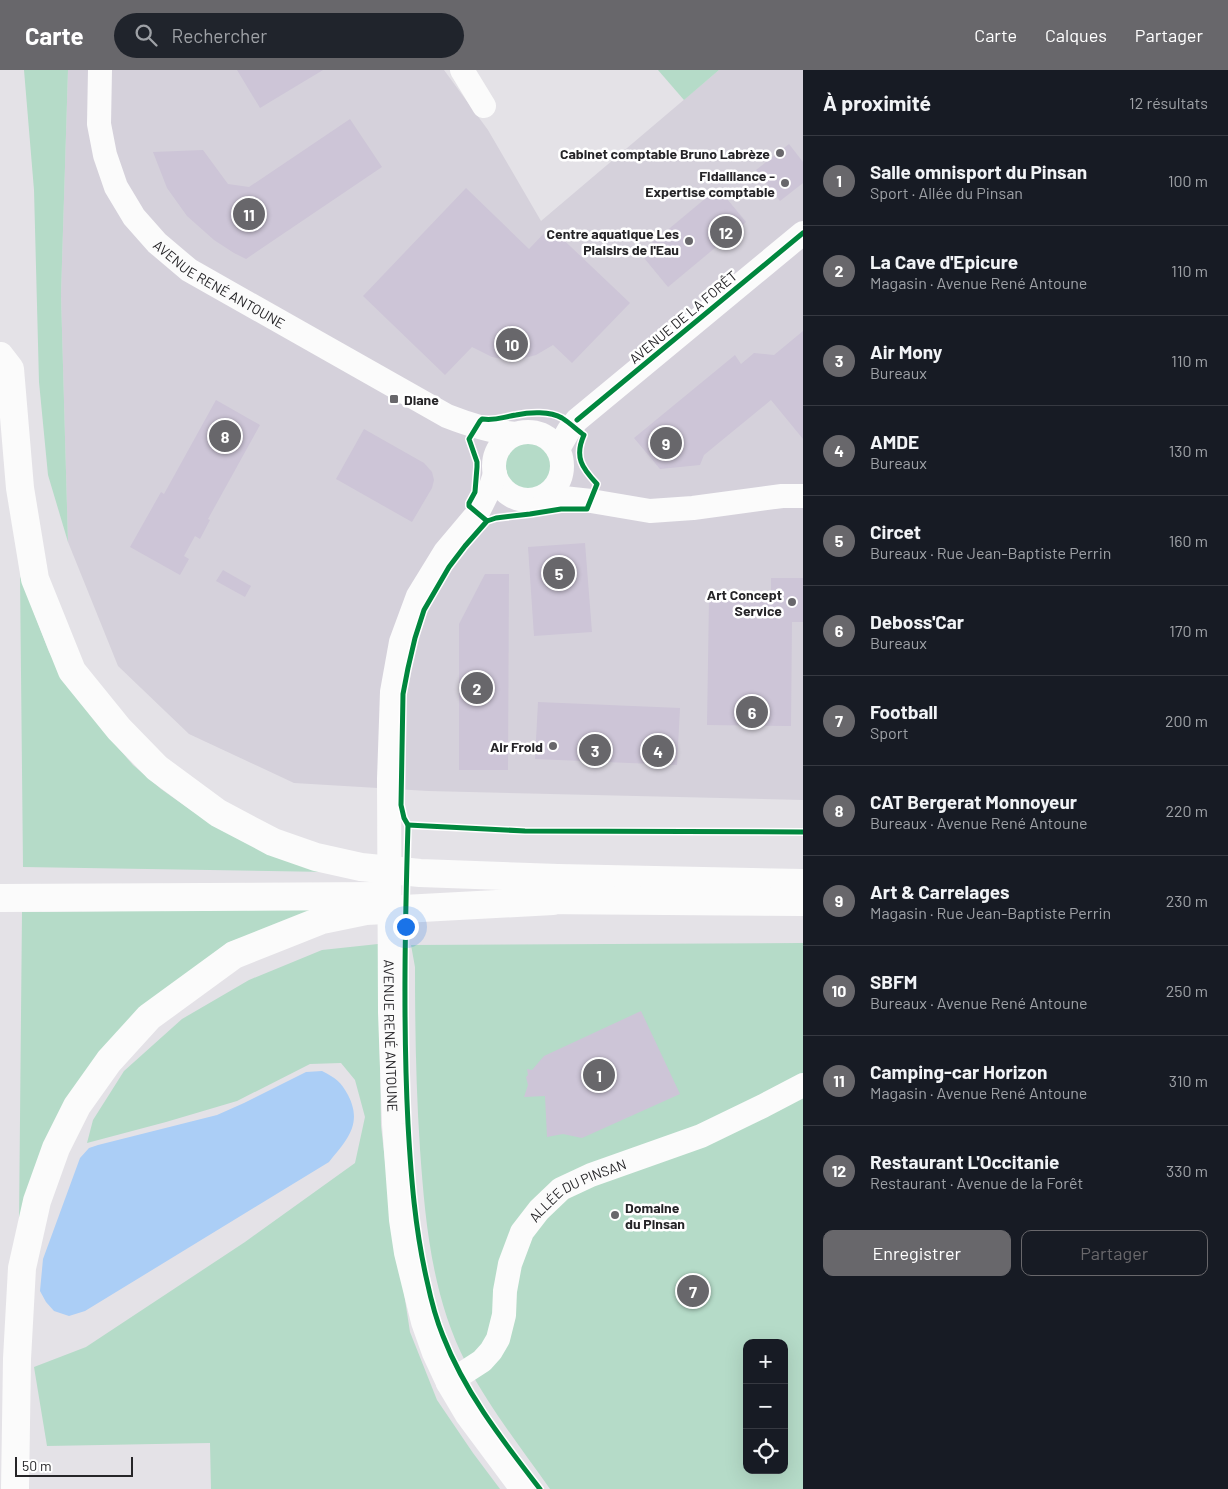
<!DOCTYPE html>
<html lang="fr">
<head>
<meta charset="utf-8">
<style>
	:root { --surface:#171b24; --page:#20242c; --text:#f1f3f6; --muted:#9ea1a6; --line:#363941; --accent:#68676b }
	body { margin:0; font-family:Barlow,sans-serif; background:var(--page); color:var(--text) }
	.controls { position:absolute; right:15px; bottom:15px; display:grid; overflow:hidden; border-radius:10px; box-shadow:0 5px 20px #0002 }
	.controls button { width:45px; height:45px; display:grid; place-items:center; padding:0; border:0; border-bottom:1px solid var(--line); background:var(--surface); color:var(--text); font:25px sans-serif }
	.scale { position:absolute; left:15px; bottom:12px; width:118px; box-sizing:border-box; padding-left:5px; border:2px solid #262528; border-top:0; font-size:14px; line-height:18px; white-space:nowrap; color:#262528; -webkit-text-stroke:4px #fff; paint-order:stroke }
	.you { position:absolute; left:405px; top:856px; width:18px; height:18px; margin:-12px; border:4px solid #fff; border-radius:50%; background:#1a73e8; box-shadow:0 0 0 8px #1a73e833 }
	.badge { display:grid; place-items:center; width:32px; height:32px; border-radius:50%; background:var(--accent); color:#fff; font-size:16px; font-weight:700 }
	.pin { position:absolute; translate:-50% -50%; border:2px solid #fff; box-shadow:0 1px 5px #0006 }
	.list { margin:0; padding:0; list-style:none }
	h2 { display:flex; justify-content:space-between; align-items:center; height:65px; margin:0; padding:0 20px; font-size:21px }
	h2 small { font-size:16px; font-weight:400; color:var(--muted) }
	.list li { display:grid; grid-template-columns:32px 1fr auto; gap:15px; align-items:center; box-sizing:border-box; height:90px; padding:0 20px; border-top:1px solid var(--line) }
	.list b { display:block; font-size:19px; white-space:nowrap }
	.list p { margin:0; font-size:16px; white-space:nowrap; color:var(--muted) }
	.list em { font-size:16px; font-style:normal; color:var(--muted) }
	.actions { display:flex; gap:10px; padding:15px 20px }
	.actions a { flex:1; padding:11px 0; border:1px solid var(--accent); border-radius:10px; text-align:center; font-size:18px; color:var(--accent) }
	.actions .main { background:var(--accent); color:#fff }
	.icon { flex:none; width:28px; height:28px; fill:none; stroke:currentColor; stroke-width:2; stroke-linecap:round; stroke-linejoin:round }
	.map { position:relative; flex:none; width:803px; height:1419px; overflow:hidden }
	header { display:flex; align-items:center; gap:30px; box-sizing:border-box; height:70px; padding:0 25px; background:var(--accent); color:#fff }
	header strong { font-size:24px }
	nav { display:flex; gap:28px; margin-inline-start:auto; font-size:18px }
	.search { width:350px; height:45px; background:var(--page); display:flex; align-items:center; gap:12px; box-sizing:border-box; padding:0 18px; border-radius:28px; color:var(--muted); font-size:19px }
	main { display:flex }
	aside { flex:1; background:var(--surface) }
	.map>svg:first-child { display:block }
	.built { fill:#d5d1db }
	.green { fill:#b5dbc8; fill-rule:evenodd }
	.water { fill:#abcef6 }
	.building { fill:#cdc5d7 }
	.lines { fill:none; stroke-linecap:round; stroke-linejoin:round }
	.minor { stroke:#fbfbfb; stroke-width:24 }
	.highway { stroke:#fbfbfb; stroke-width:28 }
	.cycleway-casing { stroke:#fff; stroke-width:8 }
	.cycleway { stroke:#00873e; stroke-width:5 }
	.poi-dot { fill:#68676b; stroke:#fff; stroke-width:2 }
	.labels { text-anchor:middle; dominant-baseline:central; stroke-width:5; stroke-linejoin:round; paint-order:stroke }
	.poi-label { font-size:14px; font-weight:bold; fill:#262528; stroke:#fff; text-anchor:end }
	.street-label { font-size:14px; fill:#262528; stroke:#fff }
</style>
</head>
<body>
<header>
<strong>Carte</strong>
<div class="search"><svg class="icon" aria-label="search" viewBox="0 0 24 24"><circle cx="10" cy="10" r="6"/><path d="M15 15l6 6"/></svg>Rechercher</div>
<nav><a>Carte</a><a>Calques</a><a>Partager</a></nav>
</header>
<main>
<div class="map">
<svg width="803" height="1419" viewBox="0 0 803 1419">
	<rect width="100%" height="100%" fill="#e4e2e7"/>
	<polygon class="built" points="68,0 444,0 488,60 541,151 719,0 803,0 803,730 428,721 294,713 189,664 118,596 68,472 61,225"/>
	<g class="green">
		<polygon points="24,0 68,0 61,225 68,472 48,405 39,312 34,120"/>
		<polygon points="658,0 719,0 684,30"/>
		<circle cx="529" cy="396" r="24"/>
		<polygon points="20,506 49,582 67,612 107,665 133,695 161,719 192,741 328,802 23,797"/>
		<polygon points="319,839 227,873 148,934 19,1153 22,842"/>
		<path d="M803 873V1419H550C521 1378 489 1337 466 1293 432 1227 425 1151 420 1079 416 1019 415 958 415 897L411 875ZM747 1273H784V1400H747Z"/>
		<polygon points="378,874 381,1056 389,1126 410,1262 437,1330 473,1383 500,1419 211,1419 210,1373 47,1376 34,1297 86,1277 245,1172 355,1093 365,1047 355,1010 341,993 310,994 237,1031 166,1052 87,1073 93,1050 124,1001 182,949 249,910 322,880"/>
	</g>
	<path class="water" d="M322 1001C336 1008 341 1012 348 1025 363 1054 347 1070 329 1092L85 1241 69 1246 54 1241 46 1232 40 1221 43 1189 80 1088 89 1078 98 1075 217 1045 244 1033 306 1002Z"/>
	<g class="building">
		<polygon points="237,0 323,0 260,38"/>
		<polygon points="350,49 382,97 246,189 234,183 214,170 187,146 167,118 153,82 203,80 228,114 249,117"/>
		<polygon points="789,74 803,92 803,113 780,131 756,100"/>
		<polygon points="466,118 529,179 550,157 630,233 572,293 553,275 536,285 513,291 492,287 472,277 445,305 363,226"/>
		<polygon points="718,118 746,152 668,217 640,183"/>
		<polygon points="803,261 803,369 771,330 704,385 700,395 660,399 634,368 735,285 741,294 754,283 774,285"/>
		<polygon points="216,330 260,355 208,449 210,450 200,469 195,466 184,486 189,489 180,505 130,477 161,422 164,424"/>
		<polygon points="364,359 424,393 432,402 434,410 432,418 412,452 336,409"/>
		<polygon points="585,473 592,562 534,566 528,477"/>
		<polygon points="223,500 251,516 245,527 216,511"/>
		<polygon points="485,504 509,504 508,700 459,700 459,554"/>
		<polygon points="771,508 803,508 803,552 792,552 791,656 707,655 709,528 771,528"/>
		<polygon points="538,632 680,638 677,695 535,689"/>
		<polygon points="641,941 680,1024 582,1068 563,1064 547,1067 545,1026 524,1027 528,1015 526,1007 528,1005 527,999 532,1000 544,986"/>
	</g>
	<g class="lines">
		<g class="minor">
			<path id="s1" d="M100 0 99 54 105 85 116 117 134 147 157 173 189 200 447 346C470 355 492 362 516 364"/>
			<polyline points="462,0 484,36"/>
			<circle cx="528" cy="396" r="34"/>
			<polyline points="558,379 569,360 577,350 803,163"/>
			<path id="s2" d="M495 404 491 416 477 444 445 482 418 526 401 572 392 622 389 709 390 942 394 1054 401 1150 406 1183 423 1252 434 1283 448 1313 467 1345 522 1419"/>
			<polyline points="545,426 591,431 650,441 693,438 782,426 803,426"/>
			<path id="s3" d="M448 1313 482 1291 491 1281 498 1269 504 1245 505 1221 510 1194 522 1162 539 1140 561 1119 591 1105 701 1066 763 1036 803 1015"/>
		</g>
		<g class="highway">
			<polyline points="0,286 10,299 20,418 35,509 72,601 119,659 157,698 218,743 273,772 316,787 361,797 420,803 558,808 803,813"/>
			<polyline points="0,828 381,826"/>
			<polyline points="536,830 803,832"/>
			<polyline points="15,1419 17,1289 22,1198 37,1131 56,1078 77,1036 109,991 149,947 234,885 322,850 366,841 553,831"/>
		</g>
		<g class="cycleway-casing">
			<g id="cycleway">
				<polyline points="577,350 803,163"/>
				<path d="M487 451 469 436V433L475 422 477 397V392L469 369 480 351 482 349C497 351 502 347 516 345 530 342 550 341 562 348 570 353 577 360 584 365 574 387 582 398 597 414L587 439H561L530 444 496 448 487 451 465 476 449 497 424 540 415 568 408 598 403 624 401 735 404 748 408 755C405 855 403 954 408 1054 411 1107 415 1159 427 1211 431 1230 436 1249 443 1266 465 1323 503 1371 540 1419"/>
				<polyline points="408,755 525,761 803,762"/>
			</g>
		</g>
		<use href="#cycleway" class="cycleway"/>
	</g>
	<g class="poi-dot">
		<circle cx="780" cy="83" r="5"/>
		<circle cx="785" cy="113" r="5"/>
		<circle cx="689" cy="171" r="5"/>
		<rect x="389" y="324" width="10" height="10" rx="2.5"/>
		<circle cx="792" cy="532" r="5"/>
		<circle cx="553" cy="676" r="5"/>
		<circle cx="615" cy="1145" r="5"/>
	</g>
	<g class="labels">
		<g class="poi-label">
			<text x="770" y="83">Cabinet comptable Bruno Labrèze</text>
			<text x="775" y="105">Fidalliance -<tspan x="775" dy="16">Expertise comptable</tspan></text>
			<text x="679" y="163">Centre aquatique Les<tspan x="679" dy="16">Plaisirs de l'Eau</tspan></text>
			<text x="404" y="329" text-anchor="start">Diane</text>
			<text x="782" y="524">Art Concept<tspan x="782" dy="16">Service</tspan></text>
			<text x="543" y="676">Air Froid</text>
			<text x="625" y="1137" text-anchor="start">Domaine<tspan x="625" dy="16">du Pinsan</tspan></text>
		</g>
		<g class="street-label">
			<text stroke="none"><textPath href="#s1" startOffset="264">AVENUE RENÉ ANTOUNE</textPath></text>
			<text transform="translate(683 247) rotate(-40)">AVENUE DE LA FORÊT</text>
			<text stroke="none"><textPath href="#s2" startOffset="589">AVENUE RENÉ ANTOUNE</textPath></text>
			<text stroke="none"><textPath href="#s3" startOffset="250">ALLÉE DU PINSAN</textPath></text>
		</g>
	</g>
</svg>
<div class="controls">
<button>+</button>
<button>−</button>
<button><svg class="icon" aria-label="locate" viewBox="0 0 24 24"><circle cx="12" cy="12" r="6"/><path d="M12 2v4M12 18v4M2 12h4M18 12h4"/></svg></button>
</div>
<div class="scale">50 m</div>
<div class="you"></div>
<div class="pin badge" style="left:599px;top:1005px">1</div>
<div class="pin badge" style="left:477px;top:618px">2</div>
<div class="pin badge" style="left:595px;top:680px">3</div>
<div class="pin badge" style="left:658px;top:681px">4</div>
<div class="pin badge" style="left:559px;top:503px">5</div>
<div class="pin badge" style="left:752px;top:642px">6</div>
<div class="pin badge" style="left:693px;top:1221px">7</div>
<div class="pin badge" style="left:225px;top:366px">8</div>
<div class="pin badge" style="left:666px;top:373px">9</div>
<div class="pin badge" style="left:512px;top:274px">10</div>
<div class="pin badge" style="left:249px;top:144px">11</div>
<div class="pin badge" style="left:726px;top:162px">12</div>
</div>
<aside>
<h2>À proximité<small>12 résultats</small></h2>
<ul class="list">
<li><span class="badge">1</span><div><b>Salle omnisport du Pinsan</b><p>Sport · Allée du Pinsan</p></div><em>100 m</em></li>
<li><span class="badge">2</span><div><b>La Cave d'Epicure</b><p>Magasin · Avenue René Antoune</p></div><em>110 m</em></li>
<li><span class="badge">3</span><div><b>Air Mony</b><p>Bureaux</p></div><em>110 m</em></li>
<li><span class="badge">4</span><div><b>AMDE</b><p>Bureaux</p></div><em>130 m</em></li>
<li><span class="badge">5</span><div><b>Circet</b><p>Bureaux · Rue Jean-Baptiste Perrin</p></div><em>160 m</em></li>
<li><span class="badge">6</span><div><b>Deboss'Car</b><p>Bureaux</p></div><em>170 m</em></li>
<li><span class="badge">7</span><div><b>Football</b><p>Sport</p></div><em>200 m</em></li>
<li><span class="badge">8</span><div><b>CAT Bergerat Monnoyeur</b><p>Bureaux · Avenue René Antoune</p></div><em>220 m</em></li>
<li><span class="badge">9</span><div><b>Art &amp; Carrelages</b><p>Magasin · Rue Jean-Baptiste Perrin</p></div><em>230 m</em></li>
<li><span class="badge">10</span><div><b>SBFM</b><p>Bureaux · Avenue René Antoune</p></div><em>250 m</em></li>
<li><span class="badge">11</span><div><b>Camping-car Horizon</b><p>Magasin · Avenue René Antoune</p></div><em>310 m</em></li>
<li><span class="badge">12</span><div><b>Restaurant L'Occitanie</b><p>Restaurant · Avenue de la Forêt</p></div><em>330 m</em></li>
</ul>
<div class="actions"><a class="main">Enregistrer</a><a>Partager</a></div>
</aside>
</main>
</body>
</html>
